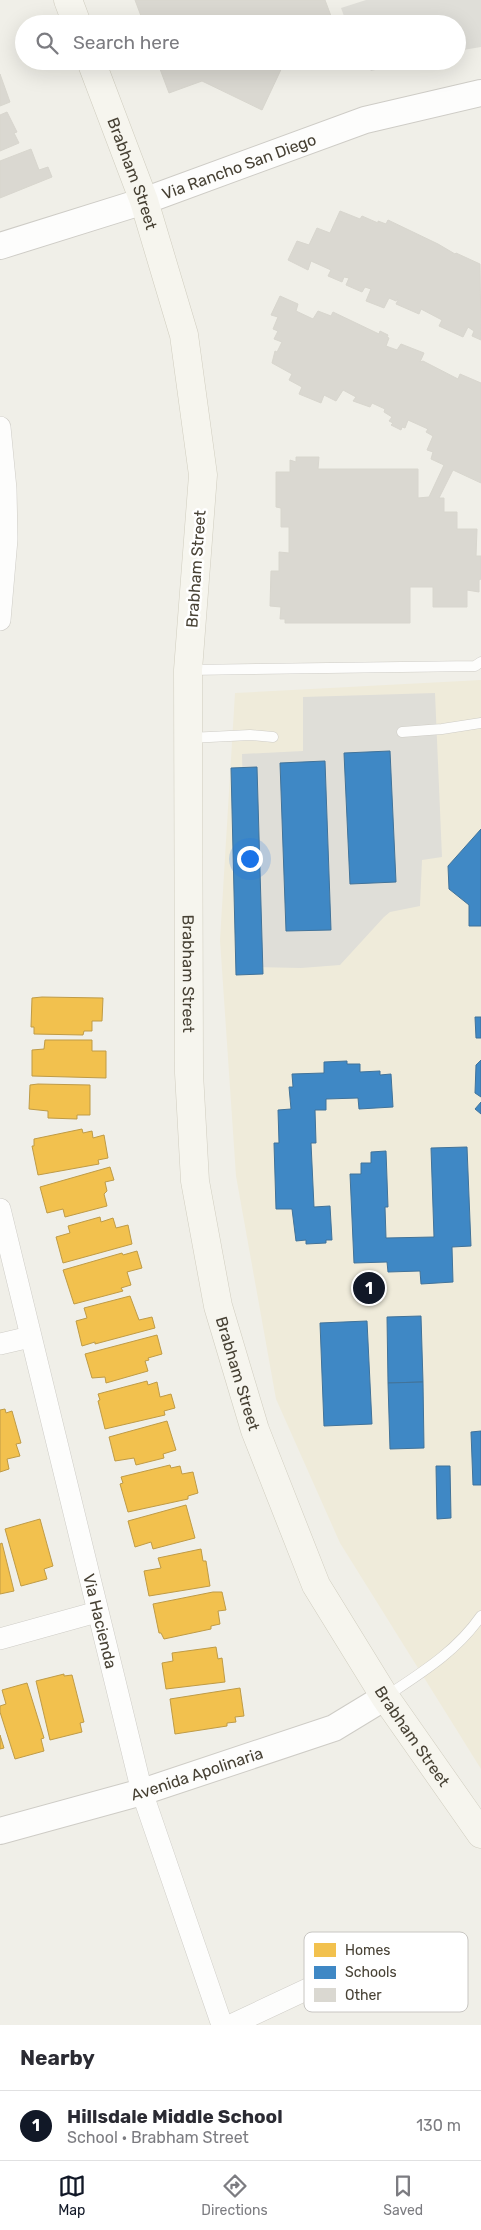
<!DOCTYPE html>
<html lang="en">
<head>
<meta charset="utf-8">
<style>
	:root { --surface:#fff; --page:#f7f7f7; --text:#2b2b33; --muted:#7c7c81; --line:#e1e1e2; --accent:#111827 }
	body { margin:0; font-family:Rubik,sans-serif; background:var(--page); color:var(--text) }
	.you { position:absolute; left:249px; top:858px; width:18px; height:18px; margin:-12px; border:4px solid #fff; border-radius:50%; background:#1a73e8; box-shadow:0 0 0 8px #1a73e833 }
	.badge { display:grid; place-items:center; width:32px; height:32px; border-radius:50%; background:var(--accent); color:#fff; font-size:16px; font-weight:700 }
	.pin { position:absolute; translate:-50% -50%; border:2px solid #fff; box-shadow:0 1px 5px #0006 }
	.list { margin:0; padding:0; list-style:none }
	h2 { display:flex; justify-content:space-between; align-items:center; height:65px; margin:0; padding:0 20px; font-size:21px }
	h2 small { font-size:16px; font-weight:400; color:var(--muted) }
	.list li { display:grid; grid-template-columns:32px 1fr auto; gap:15px; align-items:center; box-sizing:border-box; height:70px; padding:0 20px; border-top:1px solid var(--line) }
	.list b { display:block; font-size:19px; white-space:nowrap }
	.list p { margin:0; font-size:16px; white-space:nowrap; color:var(--muted) }
	.list em { font-size:16px; font-style:normal; color:var(--muted) }
	.icon { flex:none; width:28px; height:28px; fill:none; stroke:currentColor; stroke-width:2; stroke-linecap:round; stroke-linejoin:round }
	.map { position:relative; flex:none; width:481px; height:2025px; overflow:hidden }
	.search { position:absolute; background:var(--surface); box-shadow:0 5px 20px #0002; left:15px; right:15px; top:15px; height:55px; display:flex; align-items:center; gap:12px; box-sizing:border-box; padding:0 18px; border-radius:28px; color:var(--muted); font-size:19px }
	.sheet { height:135px; background:var(--surface) }
	nav { display:flex; justify-content:space-around; align-items:center; box-sizing:border-box; height:70px; border-top:1px solid var(--line); background:var(--surface); font-size:14px; color:var(--muted) }
	nav a { display:grid; justify-items:center; gap:2px }
	nav .on { color:var(--accent) }
	.map>svg:first-child { display:block }
	.education { fill:#efebda }
	.parking { fill:#dfded8 }
	.homes { fill:#f2c14e; stroke:#bf9b46 }
	.schools { fill:#3f88c5; stroke:#41739a }
	.building { fill:#dad8d1; stroke:#d8d6ce }
	.lines { fill:none; stroke-linecap:round; stroke-linejoin:round }
	.service-casing { stroke:#ceccc6; stroke-width:11 }
	.minor-casing { stroke:#ceccc6; stroke-width:22 }
	.tertiary-casing { stroke:#ceccc6; stroke-width:28 }
	.secondary-casing { stroke:#d0cdbf; stroke-width:29 }
	.service { stroke:#fdfdfc; stroke-width:10 }
	.minor { stroke:#fdfdfc; stroke-width:21 }
	.tertiary { stroke:#fdfdfc; stroke-width:26 }
	.secondary { stroke:#f6f5ee; stroke-width:28 }
	.labels { text-anchor:middle; dominant-baseline:central; stroke-width:5; stroke-linejoin:round; paint-order:stroke }
	.street-label { font-size:16px; fill:#474134; stroke:#fff }
	.key { fill:#fff; stroke:#c8c6c2; stroke-width:1 }
	.key-label { font-size:14px; fill:#474134 }
</style>
</head>
<body>
<div class="map">
<svg width="481" height="2025" viewBox="0 0 481 2025">
	<rect width="100%" height="100%" fill="#f0efe8"/>
	<polygon class="education" points="481,680 481,1769 340,1543 276,1399 236,1176 220,940 235,693"/>
	<g class="parking">
		<polygon points="366,0 481,0 481,47 457,51 457,24 347,24 341,8"/>
		<polygon points="348,61 395,61 396,65 371,71 367,64 363,64 350,69"/>
		<polygon points="435,693 442,857 422,860 420,906 390,912 384,917 340,965 301,968 253,967 247,958 242,754 303,751 303,697"/>
	</g>
	<g class="homes">
		<polygon points="42,997 103,998 102,1021 92,1021 92,1031 84,1031 83,1035 34,1034 34,1027 31,1027 32,998"/>
		<polygon points="45,1040 92,1040 92,1051 106,1051 106,1078 32,1076 32,1050 44,1049"/>
		<polygon points="38,1084 90,1085 90,1115 77,1115 77,1119 48,1118 48,1111 29,1109 30,1085"/>
		<polygon points="82,1129 83,1133 92,1131 93,1138 104,1135 108,1158 98,1160 99,1164 38,1175 32,1146 34,1146 34,1139"/>
		<polygon points="110,1167 114,1180 105,1182 107,1191 104,1194 107,1206 65,1217 63,1209 47,1213 40,1187"/>
		<polygon points="100,1217 101,1222 113,1218 116,1228 128,1225 132,1244 63,1263 56,1237 70,1233 68,1226"/>
		<polygon points="137,1251 142,1268 127,1272 131,1285 121,1288 123,1291 74,1304 63,1270 122,1253 123,1255"/>
		<polygon points="130,1296 139,1320 152,1317 155,1328 95,1344 95,1342 82,1346 76,1321 87,1318 84,1308"/>
		<polygon points="157,1335 162,1354 148,1358 149,1360 145,1361 148,1371 106,1383 105,1377 92,1378 85,1354"/>
		<polygon points="147,1381 148,1385 157,1382 160,1397 171,1394 175,1408 164,1411 165,1415 105,1429 98,1401 100,1400 98,1394"/>
		<polygon points="5,1409 6,1413 12,1411 21,1443 16,1444 20,1456 7,1459 9,1469 0,1472 0,1410"/>
		<polygon points="167,1421 176,1450 163,1454 164,1458 136,1465 134,1458 115,1461 109,1437"/>
		<polygon points="170,1465 171,1468 180,1466 182,1474 193,1472 198,1493 188,1496 188,1499 128,1512 120,1484 123,1483 121,1477"/>
		<polygon points="186,1505 195,1538 153,1549 151,1542 135,1547 128,1521"/>
		<polygon points="40,1519 53,1566 44,1569 47,1579 21,1586 5,1529"/>
		<polygon points="2,1543 14,1591 0,1594 0,1544"/>
		<polygon points="201,1549 203,1561 206,1561 210,1586 149,1596 144,1571 161,1568 158,1558"/>
		<polygon points="213,1592 222,1592 226,1610 218,1611 220,1624 211,1626 211,1629 164,1639 161,1633 159,1633 153,1604"/>
		<polygon points="216,1647 218,1659 222,1658 225,1682 166,1689 162,1663 173,1661 172,1653"/>
		<polygon points="64,1674 64,1676 72,1675 84,1722 80,1723 82,1732 50,1740 36,1681"/>
		<polygon points="27,1683 44,1738 41,1739 44,1751 15,1759 0,1712 0,1706 6,1704 2,1690"/>
		<polygon points="240,1688 244,1716 235,1717 236,1722 227,1723 227,1726 175,1734 170,1699"/>
		<polygon points="0,1735 4,1748 0,1749"/>
	</g>
	<g class="schools">
		<polygon points="390,751 396,882 350,884 344,753"/>
		<polygon points="325,761 331,930 286,931 280,763"/>
		<polygon points="257,767 263,974 236,975 231,768"/>
		<polygon points="481,829 481,926 469,926 469,905 449,889 448,866"/>
		<polygon points="475,1017 481,1017 481,1038 476,1038"/>
		<polygon points="481,1060 481,1097 475,1093 476,1065"/>
		<polygon points="347,1061 347,1064 360,1064 360,1072 380,1071 380,1075 391,1074 393,1107 359,1109 358,1098 326,1099 326,1110 315,1110 316,1143 311,1143 314,1207 330,1206 332,1240 326,1240 326,1243 306,1244 306,1240 296,1241 292,1209 276,1209 274,1143 279,1143 278,1110 291,1109 289,1087 293,1087 292,1074 324,1073 324,1062"/>
		<polygon points="481,1102 481,1114 475,1109"/>
		<polygon points="467,1147 471,1246 452,1247 453,1282 421,1284 420,1271 388,1272 387,1262 354,1263 350,1174 361,1174 361,1163 371,1163 371,1152 386,1151 388,1207 385,1207 386,1238 434,1237 431,1148"/>
		<polygon points="421,1316 423,1382 388,1383 387,1317"/>
		<polygon points="367,1321 372,1424 324,1426 320,1323"/>
		<polygon points="423,1382 424,1448 390,1449 388,1383"/>
		<polygon points="481,1431 481,1485 473,1485 471,1432"/>
		<polygon points="436,1466 450,1466 451,1518 437,1519"/>
	</g>
	<g class="building">
		<polygon points="135,0 325,0 334,24 144,24"/>
		<polygon points="157,61 285,61 262,110 202,81 169,93"/>
		<polygon points="0,74 10,102 0,106"/>
		<polygon points="7,112 17,132 14,133 19,143 0,151 0,115"/>
		<polygon points="31,149 39,170 48,167 52,177 0,198 0,161"/>
		<polygon points="340,211 360,219 362,216 378,223 378,221 386,224 388,220 438,244 455,254 456,253 480,264 481,340 472,336 474,331 468,327 463,337 439,326 442,320 421,309 419,314 396,304 398,300 397,299 396,301 389,298 384,308 366,301 371,289 365,287 362,292 346,285 349,278 344,277 342,282 328,276 331,270 311,261 308,270 288,260 297,241 309,245 317,228 330,233"/>
		<polygon points="280,296 298,304 296,311 313,319 318,311 331,316 333,312 379,334 380,331 388,335 387,337 389,338 386,346 397,350 401,344 424,353 420,362 423,361 458,379 460,374 481,383 481,483 453,470 439,498 444,498 444,512 457,512 457,529 477,529 476,556 481,556 481,579 479,580 479,592 467,590 467,607 433,607 433,587 410,587 410,623 285,623 285,619 280,619 281,607 270,606 271,571 279,571 279,552 289,553 289,527 281,527 281,508 276,507 276,472 290,472 290,460 296,462 296,457 319,457 318,469 418,469 418,498 429,497 444,465 431,459 433,452 427,450 433,436 426,432 428,429 408,420 405,428 402,427 401,430 391,425 393,423 389,421 392,417 384,412 385,409 372,403 370,407 353,401 356,397 343,390 336,401 324,395 321,403 299,394 302,387 289,380 292,374 272,363 275,351 277,352 282,342 274,339 278,331 273,329 278,317 271,315"/>
	</g>
	<g class="lines">
		<g class="service-casing">
			<g id="service">
				<polyline points="189,670 475,666 481,662"/>
				<polyline points="402,732 442,729 481,723"/>
				<polyline points="189,738 250,735 273,737"/>
				<path d="M385 1697C421 1673 456 1652 481 1616"/>
			</g>
		</g>
		<g class="minor-casing">
			<g id="minor">
				<polyline points="0,427 6,489 7,539 0,620"/>
				<path id="s1" d="M0 1209 142 1792 222 2025"/>
				<polyline points="0,1344 30,1337"/>
				<polyline points="0,1639 97,1612"/>
				<polyline points="231,2025 359,1965"/>
			</g>
		</g>
		<g class="tertiary-casing">
			<g id="tertiary">
				<path id="s2" d="M0 246 144 201 365 120 481 93"/>
				<path id="s3" d="M0 1831 142 1792 334 1728 385 1697"/>
			</g>
		</g>
		<g class="secondary-casing">
			<g id="secondary">
				<polyline points="68,0 77,24"/>
				<path id="s4" d="M91 61 144 201 184 335 203 475 188 670 189 1073 195 1181 218 1306 255 1430 316 1585 385 1697 481 1834"/>
			</g>
		</g>
		<use href="#service" class="service"/>
		<use href="#minor" class="minor"/>
		<use href="#tertiary" class="tertiary"/>
		<use href="#secondary" class="secondary"/>
	</g>
	<g class="labels">
		<g class="street-label">
			<text stroke="none"><textPath href="#s2" startOffset="252">Via Rancho San Diego</textPath></text>
			<text stroke="none"><textPath href="#s4" startOffset="120">Brabham Street</textPath></text>
			<text transform="translate(196 569) rotate(-86)">Brabham Street</text>
			<text stroke="none"><textPath href="#s4" startOffset="930">Brabham Street</textPath></text>
			<text stroke="none"><textPath href="#s4" startOffset="1335">Brabham Street</textPath></text>
			<text stroke="none"><textPath href="#s1" startOffset="424">Via Hacienda</textPath></text>
			<text stroke="none"><textPath href="#s4" startOffset="1740">Brabham Street</textPath></text>
			<text stroke="none"><textPath href="#s3" startOffset="205">Avenida Apolinaria</textPath></text>
		</g>
	</g>
	<rect x="304" y="1932" width="164" height="80" rx="8" class="key"/>
	<rect x="314" y="1943" width="22" height="14" fill="#f2c14e"/>
	<rect x="314" y="1966" width="22" height="13" fill="#3f88c5"/>
	<rect x="314" y="1988" width="22" height="14" fill="#dad8d1"/>
	<g class="key-label">
		<text x="345" y="1955">Homes</text>
		<text x="345" y="1977">Schools</text>
		<text x="345" y="2000">Other</text>
	</g>
</svg>
<div class="you"></div>
<div class="pin badge" style="left:369px;top:1288px">1</div>
<div class="search"><svg class="icon" aria-label="search" viewBox="0 0 24 24"><circle cx="10" cy="10" r="6"/><path d="M15 15l6 6"/></svg>Search here</div>
</div>
<section class="sheet">
<h2>Nearby<small></small></h2>
<ul class="list">
<li><span class="badge">1</span><div><b>Hillsdale Middle School</b><p>School · Brabham Street</p></div><em>130 m</em></li>
</ul>
</section>
<nav>
<a class="on"><svg class="icon" aria-label="map" viewBox="0 0 24 24"><path d="M3 6l6-2 6 2 6-2v14l-6 2-6-2-6 2zM9 4v14M15 6v14"/></svg>Map</a>
<a><svg class="icon" aria-label="directions" viewBox="0 0 24 24"><path d="M12 3l9 9-9 9-9-9zM9 14v-3h6M13 9l2 2-2 2"/></svg>Directions</a>
<a><svg class="icon" aria-label="saved" viewBox="0 0 24 24"><path d="M7 4h10v16l-5-4-5 4z"/></svg>Saved</a>
</nav>
</body>
</html>
